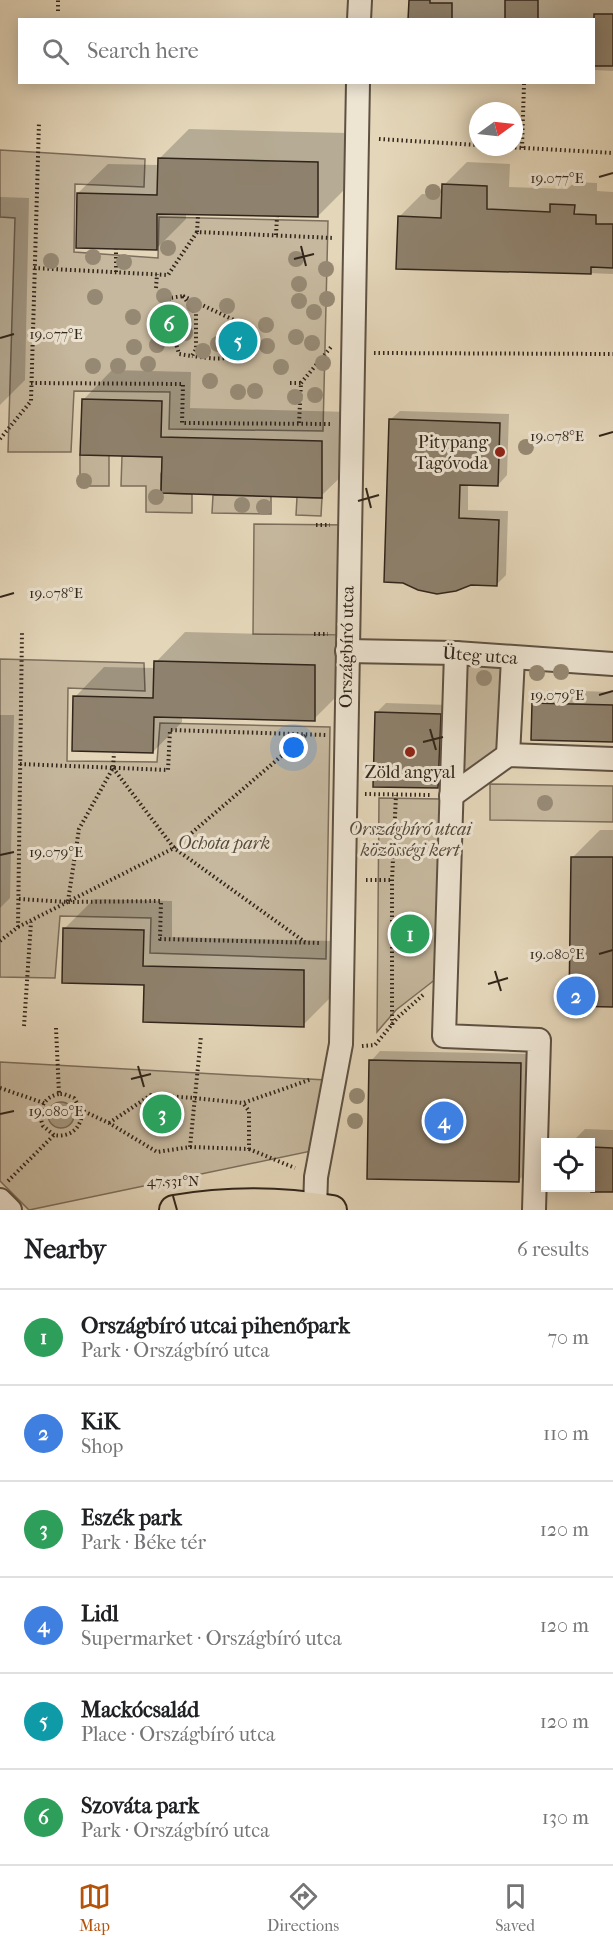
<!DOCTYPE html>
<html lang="en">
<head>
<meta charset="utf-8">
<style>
	:root { --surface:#fff; --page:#f2f2f2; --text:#202124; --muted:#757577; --line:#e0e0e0; --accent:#b45309 }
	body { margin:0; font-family:"IM FELL French Canon",serif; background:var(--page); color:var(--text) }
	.controls { position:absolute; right:18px; bottom:18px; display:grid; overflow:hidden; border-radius:0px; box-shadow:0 3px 15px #0003 }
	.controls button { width:54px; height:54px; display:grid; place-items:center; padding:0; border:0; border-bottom:2px solid var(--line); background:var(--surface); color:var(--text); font:30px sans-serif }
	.compass { position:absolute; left:469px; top:102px; width:54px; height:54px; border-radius:50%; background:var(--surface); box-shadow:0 3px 15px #0003; rotate:75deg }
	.you { position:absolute; left:294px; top:748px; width:21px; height:21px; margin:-15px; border:4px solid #fff; border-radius:50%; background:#1a73e8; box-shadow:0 0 0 9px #1a73e833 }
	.badge { display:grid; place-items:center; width:39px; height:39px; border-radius:50%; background:var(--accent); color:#fff; font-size:20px; font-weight:700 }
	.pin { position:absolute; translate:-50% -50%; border:3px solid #fff; box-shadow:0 2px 6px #0006 }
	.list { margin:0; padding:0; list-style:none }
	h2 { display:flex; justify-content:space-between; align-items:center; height:78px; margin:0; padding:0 24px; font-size:26px }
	h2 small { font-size:20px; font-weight:400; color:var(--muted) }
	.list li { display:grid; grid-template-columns:39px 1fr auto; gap:18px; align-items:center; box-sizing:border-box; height:96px; padding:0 24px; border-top:2px solid var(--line) }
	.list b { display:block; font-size:22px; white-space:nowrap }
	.list p { margin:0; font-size:20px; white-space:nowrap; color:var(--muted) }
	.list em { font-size:20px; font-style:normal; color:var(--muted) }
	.icon { flex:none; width:33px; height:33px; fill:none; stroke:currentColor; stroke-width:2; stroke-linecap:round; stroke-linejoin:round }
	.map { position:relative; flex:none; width:613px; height:1210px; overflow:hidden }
	.search { position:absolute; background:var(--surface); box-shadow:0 3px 15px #0003; left:18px; right:18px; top:18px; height:66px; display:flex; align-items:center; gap:15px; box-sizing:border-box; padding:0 21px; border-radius:0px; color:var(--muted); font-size:22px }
	.sheet { height:654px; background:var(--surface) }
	nav { display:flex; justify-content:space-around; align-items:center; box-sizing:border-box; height:84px; border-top:2px solid var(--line); background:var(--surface); font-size:16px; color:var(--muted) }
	nav a { display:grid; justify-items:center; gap:3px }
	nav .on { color:var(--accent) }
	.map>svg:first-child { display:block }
	.green { fill:#c6b89e; stroke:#7c6e5c; stroke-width:1.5 }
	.water { fill:#a79a83; stroke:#786b59; stroke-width:1.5 }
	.shadow { fill:#0003 }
	.building { fill:#8e816d; stroke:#31251a; stroke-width:1.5 }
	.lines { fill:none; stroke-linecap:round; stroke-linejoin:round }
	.minor-casing { stroke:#5e5142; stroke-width:26 }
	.major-casing { stroke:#31251a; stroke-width:32 }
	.path { stroke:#31251a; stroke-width:4; stroke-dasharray:1.5 3; stroke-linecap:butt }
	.minor { stroke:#ede4d2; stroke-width:22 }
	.major { stroke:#e4d6b9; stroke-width:28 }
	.tree { fill:#968974 }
	.ticks { fill:none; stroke:#31251a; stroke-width:2 }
	.poi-dot { fill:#8f2418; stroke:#ede4d2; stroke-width:2 }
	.labels { text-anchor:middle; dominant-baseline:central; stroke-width:6; stroke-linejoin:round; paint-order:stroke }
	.poi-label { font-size:18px; fill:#31251a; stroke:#ede4d2; text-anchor:end }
	.street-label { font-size:18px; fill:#31251a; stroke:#ede4d2 }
	.park-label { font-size:18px; font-style:italic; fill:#564a3b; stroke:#ede4d2 }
	.ticks-label { font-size:15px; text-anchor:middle; fill:#31251a; stroke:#ede4d2; stroke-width:6; stroke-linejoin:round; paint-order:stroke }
</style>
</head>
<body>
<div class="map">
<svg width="613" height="1210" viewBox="0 0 613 1210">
	<rect width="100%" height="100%" fill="#e4d6b9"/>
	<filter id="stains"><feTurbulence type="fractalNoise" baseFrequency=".00333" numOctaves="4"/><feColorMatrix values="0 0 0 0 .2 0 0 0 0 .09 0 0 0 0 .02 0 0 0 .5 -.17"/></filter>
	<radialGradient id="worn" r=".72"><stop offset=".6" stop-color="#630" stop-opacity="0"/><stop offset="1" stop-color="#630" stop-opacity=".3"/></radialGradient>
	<g class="green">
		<polygon points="0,150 145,159 144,187 75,184 74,252 158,258 159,217 328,221 323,431 169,429 170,392 74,391 71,452 8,452 15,218 0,217"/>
		<rect x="80" y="455" width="29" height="31"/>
		<polygon points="122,456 167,457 161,474 161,493 192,494 192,513 146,512 146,486 121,486"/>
		<polygon points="213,495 271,496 271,514 212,513"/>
		<polygon points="297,497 322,498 321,516 296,515"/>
		<polygon points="254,524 349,525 347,635 253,634"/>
		<polygon points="456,653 513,658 508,755 451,796"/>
		<polygon points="0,659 144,663 145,691 68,688 67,761 157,762 160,723 330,727 326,959 150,953 151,918 60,916 55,978 0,977"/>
		<polygon points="490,784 613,786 613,822 490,820"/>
		<polygon points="379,798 442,799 441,975 396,1010 377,1032"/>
		<polygon points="0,1062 326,1080 321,1149 29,1210 0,1181"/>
	</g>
	<circle class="water" cx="61" cy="1115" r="13"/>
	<g class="shadow">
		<polygon points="410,0 613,0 613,71 594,70 594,20 410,20"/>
		<polygon points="189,129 347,133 347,187 318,216 186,213 186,219 156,249 78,193 108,164 159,165 159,159"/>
		<polygon points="467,162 510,164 509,187 567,189 575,182 597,183 597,191 613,192 613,274 482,269 399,217 422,194 443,195 444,185"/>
		<polygon points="0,197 29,198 25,380 0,405"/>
		<polygon points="112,370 191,372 190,408 351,412 351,467 321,496 163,455 83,400"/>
		<polygon points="400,411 509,414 507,475 498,485 468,484 468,510 508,511 506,575 497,584 390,420"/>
		<polygon points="185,632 343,636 343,690 314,719 182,716 182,722 153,752 75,697 104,667 155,668 156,662"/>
		<polygon points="548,690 613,692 613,740 534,704"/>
		<polygon points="386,703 449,705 447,777 438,786 376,713"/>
		<polygon points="0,715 14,715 10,898 0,908"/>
		<polygon points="600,830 613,830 613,1005 573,857"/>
		<polygon points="94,899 172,901 172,937 333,941 332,996 303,1025 145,984 65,928"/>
		<polygon points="380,1051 530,1054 528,1171 519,1180 371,1061"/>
		<polygon points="585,1129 613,1130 613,1191 566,1190 566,1188 590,1188 590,1142 572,1142"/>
	</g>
	<g class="building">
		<polygon points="409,0 430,0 430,3 452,3 452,20 408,20"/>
		<rect x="505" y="0" width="33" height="20"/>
		<rect x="594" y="14" width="19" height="52"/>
		<polygon points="158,158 318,162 318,217 157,214 157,250 76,248 77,193 157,195"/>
		<polygon points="442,184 487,186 487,209 550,212 550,204 575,205 574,214 596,215 596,224 613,224 613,268 591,267 591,274 396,269 398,216 441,218"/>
		<polygon points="82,399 162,401 161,437 322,441 322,498 161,493 162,457 80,455"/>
		<polygon points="389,419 500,423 498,486 460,485 459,518 499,520 497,586 471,585 456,591 437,594 418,590 403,583 384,582"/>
		<polygon points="154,661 315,665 315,721 154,717 153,753 72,751 73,696 153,698"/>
		<polygon points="532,703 613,705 613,742 531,740"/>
		<polygon points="375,712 441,714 438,788 373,787"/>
		<polygon points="571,857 613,857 613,1007 569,1006"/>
		<polygon points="63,928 144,930 143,966 304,970 304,1027 143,1022 144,985 62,983"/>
		<polygon points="369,1060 521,1063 519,1182 367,1179"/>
		<polygon points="591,1147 613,1148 613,1192 591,1192"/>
	</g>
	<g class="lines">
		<g class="minor-casing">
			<g id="minor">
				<polyline points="359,20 360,0"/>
				<polyline points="347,651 456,653 613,664"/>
				<polyline points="456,653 444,1036 539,1040 534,1210"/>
				<polyline points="508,755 513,658"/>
				<polyline points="451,796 508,755 613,759"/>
				<polyline points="0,1200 10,1210"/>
				<polyline points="315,1210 316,1177 341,1044 358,82"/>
			</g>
		</g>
		<g class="major-casing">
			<path id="major" d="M174 1210C226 1201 279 1201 332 1210"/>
		</g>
		<g class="path">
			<polyline points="58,11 58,0"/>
			<polyline points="379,139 478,145"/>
			<polyline points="506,147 613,153"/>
			<polyline points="522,148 524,84"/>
			<polyline points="197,232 198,215"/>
			<polyline points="276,235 277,217"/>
			<polyline points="34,268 168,275 197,232 334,238"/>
			<polyline points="116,272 116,249"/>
			<polyline points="156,288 157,274"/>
			<polygon points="183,296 196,314 196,349 192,356 179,354 165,305 170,298"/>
			<path d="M183 296 236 321 245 335V349C228 363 212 358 192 356"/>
			<polyline points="374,353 613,354"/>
			<polyline points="31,383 183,384 182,423 330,424"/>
			<polyline points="290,383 301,383 299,424"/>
			<polyline points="301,383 331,347"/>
			<polyline points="0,439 31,401 39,122"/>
			<polyline points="316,525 330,525"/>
			<polyline points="314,634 328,634"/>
			<polyline points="20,764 168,770 170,730 326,735"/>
			<polyline points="113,768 174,848 305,942"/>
			<polyline points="365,794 430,795"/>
			<polyline points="366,880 392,880"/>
			<polyline points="19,899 68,902 161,901 160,939 321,943"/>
			<polyline points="68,901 79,829 113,768 114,753"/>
			<polyline points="18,927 174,848 306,735"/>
			<polyline points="0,941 18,927 22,631"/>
			<polyline points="392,1025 392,880 396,795"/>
			<polyline points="24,1026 31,922"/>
			<polyline points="56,1028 59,1094 64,1094 74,1098 81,1110 109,1123 157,1152 190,1147 201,1036"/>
			<polyline points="362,1046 375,1045 398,1017 423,995"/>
			<polyline points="0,1088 44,1103"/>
			<polyline points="109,1123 151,1095 194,1098 243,1103 312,1079"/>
			<path d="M54 1135 43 1126C37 1111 43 1097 59 1094"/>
			<polyline points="190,1147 249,1149 249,1111 243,1103"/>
			<polyline points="249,1149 295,1168"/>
			<path d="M8 1181 54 1135C70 1138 82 1128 82 1111"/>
		</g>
		<use href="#minor" class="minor"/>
		<use href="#major" class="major"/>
	</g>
	<g class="tree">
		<circle cx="433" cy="192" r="8"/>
		<circle cx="168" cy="248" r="8"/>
		<circle cx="93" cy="257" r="8"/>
		<circle cx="296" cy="259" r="8"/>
		<circle cx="51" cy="261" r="8"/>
		<circle cx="124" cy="262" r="8"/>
		<circle cx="326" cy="269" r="8"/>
		<circle cx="299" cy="284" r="8"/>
		<circle cx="164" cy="296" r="8"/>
		<circle cx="95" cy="297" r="8"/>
		<circle cx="327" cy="299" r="8"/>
		<circle cx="299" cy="301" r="8"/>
		<circle cx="194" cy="305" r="8"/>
		<circle cx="227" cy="306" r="8"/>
		<circle cx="314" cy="312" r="8"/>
		<circle cx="133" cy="317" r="8"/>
		<circle cx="162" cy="323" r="8"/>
		<circle cx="266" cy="325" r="8"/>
		<circle cx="185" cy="333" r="8"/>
		<circle cx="236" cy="333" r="8"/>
		<circle cx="296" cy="337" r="8"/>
		<circle cx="312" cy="343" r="8"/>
		<circle cx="218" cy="344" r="8"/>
		<circle cx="157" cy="345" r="8"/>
		<circle cx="267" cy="346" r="8"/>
		<circle cx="134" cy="347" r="8"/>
		<circle cx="203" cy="351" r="8"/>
		<circle cx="323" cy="363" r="8"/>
		<circle cx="148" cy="364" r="8"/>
		<circle cx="93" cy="366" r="8"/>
		<circle cx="118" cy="366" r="8"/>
		<circle cx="281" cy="367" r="8"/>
		<circle cx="210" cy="381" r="8"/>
		<circle cx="255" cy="391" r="8"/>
		<circle cx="238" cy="392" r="8"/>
		<circle cx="315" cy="395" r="8"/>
		<circle cx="295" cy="397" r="8"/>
		<circle cx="526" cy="447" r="8"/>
		<circle cx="84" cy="481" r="8"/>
		<circle cx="156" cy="497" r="8"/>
		<circle cx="242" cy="505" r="8"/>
		<circle cx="264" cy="507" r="8"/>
		<circle cx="561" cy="672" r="8"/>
		<circle cx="537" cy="673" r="8"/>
		<circle cx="484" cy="678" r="8"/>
		<circle cx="545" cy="803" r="8"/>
		<circle cx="357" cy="1096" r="8"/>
		<circle cx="355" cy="1121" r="8"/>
	</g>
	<path class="ticks" d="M599 177 613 173M301 246 306 266M294 259 314 254M0 338 14 334M599 436 613 432M366 488 371 508M358 501 379 495M0 597 14 593M599 695 613 691M430 729 436 750M423 742 443 737M0 855 14 852M599 954 613 950M495 971 501 991M488 984 508 978M138 1066 144 1087M131 1079 151 1074M0 1114 14 1111M173 1196 177 1210"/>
	<g class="poi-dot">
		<circle cx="500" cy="452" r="6"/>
		<circle cx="410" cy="752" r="6"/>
	</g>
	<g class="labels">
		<g class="poi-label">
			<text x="488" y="442">Pitypang<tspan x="488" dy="21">Tagóvoda</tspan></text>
			<text x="410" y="772" text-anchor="middle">Zöld angyal</text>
		</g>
		<g class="street-label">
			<text transform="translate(347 647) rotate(-89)">Országbíró utca</text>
			<text transform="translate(480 656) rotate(4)">Üteg utca</text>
		</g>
		<g class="park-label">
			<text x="410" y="829">Országbíró utcai<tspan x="410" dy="21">közösségi kert</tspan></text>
			<text x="224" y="843">Ochota park</text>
		</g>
	</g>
	<g class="ticks-label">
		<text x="557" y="183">19.077°E</text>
		<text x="56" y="339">19.077°E</text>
		<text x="557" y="441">19.078°E</text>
		<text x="56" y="598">19.078°E</text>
		<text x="557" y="700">19.079°E</text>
		<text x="56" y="857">19.079°E</text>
		<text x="557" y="959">19.080°E</text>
		<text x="56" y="1116">19.080°E</text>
		<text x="173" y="1186">47.531°N</text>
	</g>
	<rect width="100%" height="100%" filter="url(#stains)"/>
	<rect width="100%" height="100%" fill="url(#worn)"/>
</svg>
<div class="controls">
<button><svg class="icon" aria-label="locate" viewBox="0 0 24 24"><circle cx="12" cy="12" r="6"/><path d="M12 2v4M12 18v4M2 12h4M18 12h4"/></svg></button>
</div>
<svg class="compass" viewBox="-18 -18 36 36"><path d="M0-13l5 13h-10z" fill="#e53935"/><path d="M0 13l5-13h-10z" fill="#757577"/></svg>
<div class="you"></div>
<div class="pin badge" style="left:410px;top:934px;background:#2e9e5b">1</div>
<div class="pin badge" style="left:576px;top:996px;background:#3f7fe0">2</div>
<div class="pin badge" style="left:162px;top:1114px;background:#2e9e5b">3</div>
<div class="pin badge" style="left:444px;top:1121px;background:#3f7fe0">4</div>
<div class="pin badge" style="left:238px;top:341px;background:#0f9aa8">5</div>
<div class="pin badge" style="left:169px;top:324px;background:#2e9e5b">6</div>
<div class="search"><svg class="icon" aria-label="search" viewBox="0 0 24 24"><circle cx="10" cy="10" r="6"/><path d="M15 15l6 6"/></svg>Search here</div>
</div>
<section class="sheet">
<h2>Nearby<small>6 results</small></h2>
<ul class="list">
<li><span class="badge" style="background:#2e9e5b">1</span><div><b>Országbíró utcai pihenőpark</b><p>Park · Országbíró utca</p></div><em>70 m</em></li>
<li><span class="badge" style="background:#3f7fe0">2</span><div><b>KiK</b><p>Shop</p></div><em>110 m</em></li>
<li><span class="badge" style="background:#2e9e5b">3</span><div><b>Eszék park</b><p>Park · Béke tér</p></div><em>120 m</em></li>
<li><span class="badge" style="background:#3f7fe0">4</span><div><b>Lidl</b><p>Supermarket · Országbíró utca</p></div><em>120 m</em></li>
<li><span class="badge" style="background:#0f9aa8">5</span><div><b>Mackócsalád</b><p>Place · Országbíró utca</p></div><em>120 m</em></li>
<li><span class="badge" style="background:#2e9e5b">6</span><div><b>Szováta park</b><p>Park · Országbíró utca</p></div><em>130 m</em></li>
</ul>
</section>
<nav>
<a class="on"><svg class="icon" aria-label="map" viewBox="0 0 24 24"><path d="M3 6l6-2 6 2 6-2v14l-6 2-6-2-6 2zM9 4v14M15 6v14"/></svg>Map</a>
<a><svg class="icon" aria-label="directions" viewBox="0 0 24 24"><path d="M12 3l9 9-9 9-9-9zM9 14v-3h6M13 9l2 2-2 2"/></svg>Directions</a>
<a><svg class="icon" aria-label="saved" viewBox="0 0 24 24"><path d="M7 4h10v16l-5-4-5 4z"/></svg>Saved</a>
</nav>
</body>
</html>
